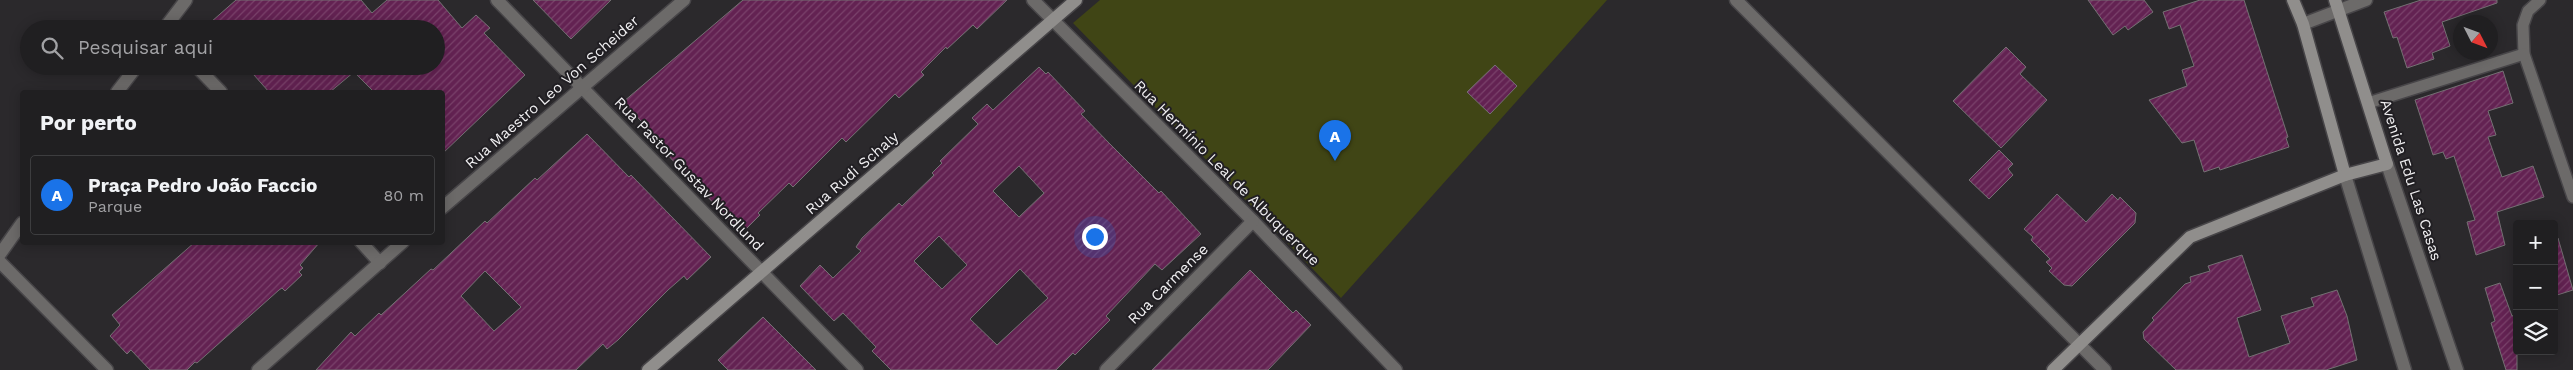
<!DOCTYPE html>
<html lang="pt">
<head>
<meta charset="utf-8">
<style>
	:root { --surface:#201f21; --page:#2d2c2e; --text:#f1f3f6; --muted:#a2a2a5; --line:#3d3d3f; --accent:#1a73e8 }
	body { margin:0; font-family:"Work Sans",sans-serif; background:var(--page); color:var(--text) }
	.controls { position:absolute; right:15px; bottom:15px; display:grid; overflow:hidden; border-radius:5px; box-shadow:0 2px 12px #0003 }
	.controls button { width:45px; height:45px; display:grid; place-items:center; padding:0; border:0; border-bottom:1px solid var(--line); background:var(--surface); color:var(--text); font:25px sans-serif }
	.compass { position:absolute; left:2453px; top:15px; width:45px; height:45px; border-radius:50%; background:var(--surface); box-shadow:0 2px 12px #0003; rotate:132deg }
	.you { position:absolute; left:1094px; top:236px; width:18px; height:18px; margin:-12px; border:4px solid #fff; border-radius:50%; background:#1a73e8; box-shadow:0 0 0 8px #1a73e833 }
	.badge { display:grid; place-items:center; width:32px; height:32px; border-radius:50%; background:var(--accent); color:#fff; font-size:16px; font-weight:700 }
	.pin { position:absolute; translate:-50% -41px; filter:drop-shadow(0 1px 2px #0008) }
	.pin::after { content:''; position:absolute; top:26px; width:18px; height:15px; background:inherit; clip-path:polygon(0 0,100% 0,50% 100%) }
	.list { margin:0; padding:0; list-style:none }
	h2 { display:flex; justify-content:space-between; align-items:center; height:65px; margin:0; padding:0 20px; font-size:21px }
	h2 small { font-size:16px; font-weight:400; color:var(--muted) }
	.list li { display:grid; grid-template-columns:32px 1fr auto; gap:15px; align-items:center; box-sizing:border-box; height:80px; margin:0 10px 10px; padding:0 10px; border:1px solid var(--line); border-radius:5px }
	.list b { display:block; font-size:19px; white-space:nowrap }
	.list p { margin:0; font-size:16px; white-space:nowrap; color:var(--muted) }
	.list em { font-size:16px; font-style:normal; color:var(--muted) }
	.icon { flex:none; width:28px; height:28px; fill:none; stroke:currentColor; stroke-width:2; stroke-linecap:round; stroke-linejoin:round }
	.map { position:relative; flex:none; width:2573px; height:370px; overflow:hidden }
	.search { position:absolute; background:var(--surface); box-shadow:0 2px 12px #0003; left:20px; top:20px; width:425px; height:55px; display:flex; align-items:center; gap:12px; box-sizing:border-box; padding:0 18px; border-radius:28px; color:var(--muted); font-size:19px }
	.panel { position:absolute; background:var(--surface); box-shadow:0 2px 12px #0003; left:20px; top:90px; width:425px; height:155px; border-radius:5px }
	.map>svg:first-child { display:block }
	.green { fill:#404515 }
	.building { fill:url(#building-hatch); stroke:#747073; fill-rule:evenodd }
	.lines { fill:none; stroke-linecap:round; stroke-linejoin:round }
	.lane-casing { stroke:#474548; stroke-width:14 }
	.street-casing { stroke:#474548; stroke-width:15 }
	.secondary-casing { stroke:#474548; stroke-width:15 }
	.lane { stroke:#6c6a69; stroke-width:11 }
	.street { stroke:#6c6a69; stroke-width:12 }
	.secondary { stroke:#908e8c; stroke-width:12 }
	.labels { text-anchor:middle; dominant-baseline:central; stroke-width:4; stroke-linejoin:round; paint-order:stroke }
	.street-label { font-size:15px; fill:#f0eff1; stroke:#211f23 }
</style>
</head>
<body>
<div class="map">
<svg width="2573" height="370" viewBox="0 0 2573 370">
	<defs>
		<pattern id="building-hatch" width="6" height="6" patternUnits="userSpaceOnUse" patternTransform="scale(1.25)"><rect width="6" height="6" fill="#632252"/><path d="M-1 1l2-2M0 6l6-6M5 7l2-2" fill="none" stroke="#7a426b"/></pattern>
	</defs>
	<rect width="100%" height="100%" fill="#2b292c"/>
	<polygon class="green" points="1100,0 1607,0 1341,298 1073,23"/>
	<g class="building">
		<polygon points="236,0 361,0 372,13 387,0 438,0 462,28 476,15 490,28 484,33 525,75 442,154 442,92 374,92 354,72 330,92 269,92 246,66 436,66 436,29 203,29"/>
		<polygon points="533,0 611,0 571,39"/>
		<polygon points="743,0 1007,0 977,29 973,25 947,49 946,47 921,72 924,75 899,98 895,94 846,142 842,138 793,187 789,183 758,213 760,215 742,233 661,148 664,145 623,102"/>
		<polygon points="2088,0 2144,0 2153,12 2128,30 2125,26 2113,35"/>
		<polygon points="2200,0 2244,0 2288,137 2286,138 2289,147 2220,170 2219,167 2204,172 2194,140 2182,143 2149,100 2187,86 2182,70 2194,66 2180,25 2169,29 2163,12"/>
		<polygon points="2421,0 2497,0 2497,3 2442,22 2450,46 2432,53 2434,59 2407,68 2397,37 2393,38 2384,12"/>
		<polygon points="2006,47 2026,67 2020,74 2047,100 2001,148 1953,101"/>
		<polygon points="1495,65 1517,86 1490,114 1467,92"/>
		<path d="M1039 67 1046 74 1048 72 1085 111 1081 114 1109 143 1159 193 1161 191 1201 234 1162 270 1155 264 1106 316 1110 320 1075 355 1073 353 1056 370H891L872 351 876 347 843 313 834 321 800 286 820 265 833 278 861 251 856 247 862 238 899 203 902 206 934 175 932 173 942 163 940 161 978 124 972 118 987 104 993 110ZM1019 166 1044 193 1019 217 993 191ZM939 236 967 265 942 289 914 261ZM1020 269 1048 298 997 345 970 319Z"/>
		<polygon points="2503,71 2513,103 2488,111 2496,135 2488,137 2502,177 2533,166 2544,197 2497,212 2505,245 2476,255 2467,222 2475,220 2454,156 2446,159 2443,152 2433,155 2415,100"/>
		<path d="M587 134 629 177 631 175 711 257 687 280 684 276 668 290 618 340 607 349 603 344 576 370H316L351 332 355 336 379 313 381 315 431 269 433 270 485 221 487 223 535 178 537 180ZM485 271 521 307 494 331 461 296Z"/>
		<polygon points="1999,150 2013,164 2008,169 2013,175 1989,199 1969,180"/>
		<polygon points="2057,194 2086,222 2112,194 2118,200 2120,197 2136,213 2135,223 2072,286 2064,285 2049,271 2052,268 2046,262 2050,259 2031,240 2033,237 2024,229"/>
		<polygon points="2558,238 2573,290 2554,296 2554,239"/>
		<polygon points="195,242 320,242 300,265 303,268 299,272 302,275 285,291 282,288 279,290 197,363 195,362 187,370 150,370 131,350 127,354 110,336 120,325 112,315"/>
		<polygon points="2242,255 2261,310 2237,318 2249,357 2290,343 2281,316 2314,306 2311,298 2337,290 2347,316 2357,360 2326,370 2176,370 2144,339 2143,332 2154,320 2152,318 2185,284 2191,282 2190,277 2210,271 2208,266"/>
		<polygon points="1250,270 1293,313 1296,310 1311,325 1268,370 1152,370"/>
		<polygon points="2500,283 2512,316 2517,314 2517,370 2506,370 2491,323 2495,321 2485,288"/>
		<polygon points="763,317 816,370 728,370 718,360"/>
	</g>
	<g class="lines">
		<g class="lane-casing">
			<g id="lane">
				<polyline points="2540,0 2528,11 2523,25 2524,54 2573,197"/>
				<polyline points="2368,103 2524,54"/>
			</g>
		</g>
		<g class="street-casing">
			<g id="street">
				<polyline points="497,0 857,370"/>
				<polyline points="1033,0 1253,221 1396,370"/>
				<polyline points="1736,0 2105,370"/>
				<polyline points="2303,24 2366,0"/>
				<polyline points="164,29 186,0"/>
				<polyline points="196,66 221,92"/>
				<polyline points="117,92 137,66"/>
				<polyline points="2387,164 2457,370"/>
				<polyline points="2345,175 2405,370"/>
				<polyline points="442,208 684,0"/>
				<polyline points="361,242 380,263"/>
				<polyline points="0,254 22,223"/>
				<polyline points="0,262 107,370"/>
				<polyline points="258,370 403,242"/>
				<polyline points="1106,370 1253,221"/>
			</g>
		</g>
		<g class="secondary-casing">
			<g id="secondary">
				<polyline points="2293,0 2303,24 2345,175"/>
				<polyline points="648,370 1076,0"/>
				<polyline points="2053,370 2190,237 2345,175 2387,164 2335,0"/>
			</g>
		</g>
		<use href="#lane" class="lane"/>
		<use href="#street" class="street"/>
		<use href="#secondary" class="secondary"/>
	</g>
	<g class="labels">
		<g class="street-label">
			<text transform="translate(552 92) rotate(-41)">Rua Maestro Leo Von Scheider</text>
			<text transform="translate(852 173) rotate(-41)">Rua Rudi Schaly</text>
			<text transform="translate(1227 173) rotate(45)">Rua Hermínio Leal de Albuquerque</text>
			<text transform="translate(689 174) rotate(46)">Rua Pastor Gustav Nordlund</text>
			<text transform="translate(2411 180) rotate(72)">Avenida Edu Las Casas</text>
			<text transform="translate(1168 284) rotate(-45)">Rua Carmense</text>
		</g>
	</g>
</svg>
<div class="controls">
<button>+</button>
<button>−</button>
<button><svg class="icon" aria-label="layers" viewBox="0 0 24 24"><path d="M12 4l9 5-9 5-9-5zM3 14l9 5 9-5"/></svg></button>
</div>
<svg class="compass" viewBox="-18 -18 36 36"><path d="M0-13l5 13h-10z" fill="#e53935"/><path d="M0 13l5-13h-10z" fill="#a2a2a5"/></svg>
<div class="you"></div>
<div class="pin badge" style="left:1335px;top:161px">A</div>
<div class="search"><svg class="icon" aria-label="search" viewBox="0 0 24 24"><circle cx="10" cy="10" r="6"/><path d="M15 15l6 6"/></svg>Pesquisar aqui</div>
<section class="panel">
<h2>Por perto<small></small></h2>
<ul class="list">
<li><span class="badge">A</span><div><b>Praça Pedro João Faccio</b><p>Parque</p></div><em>80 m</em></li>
</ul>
</section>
</div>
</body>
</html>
